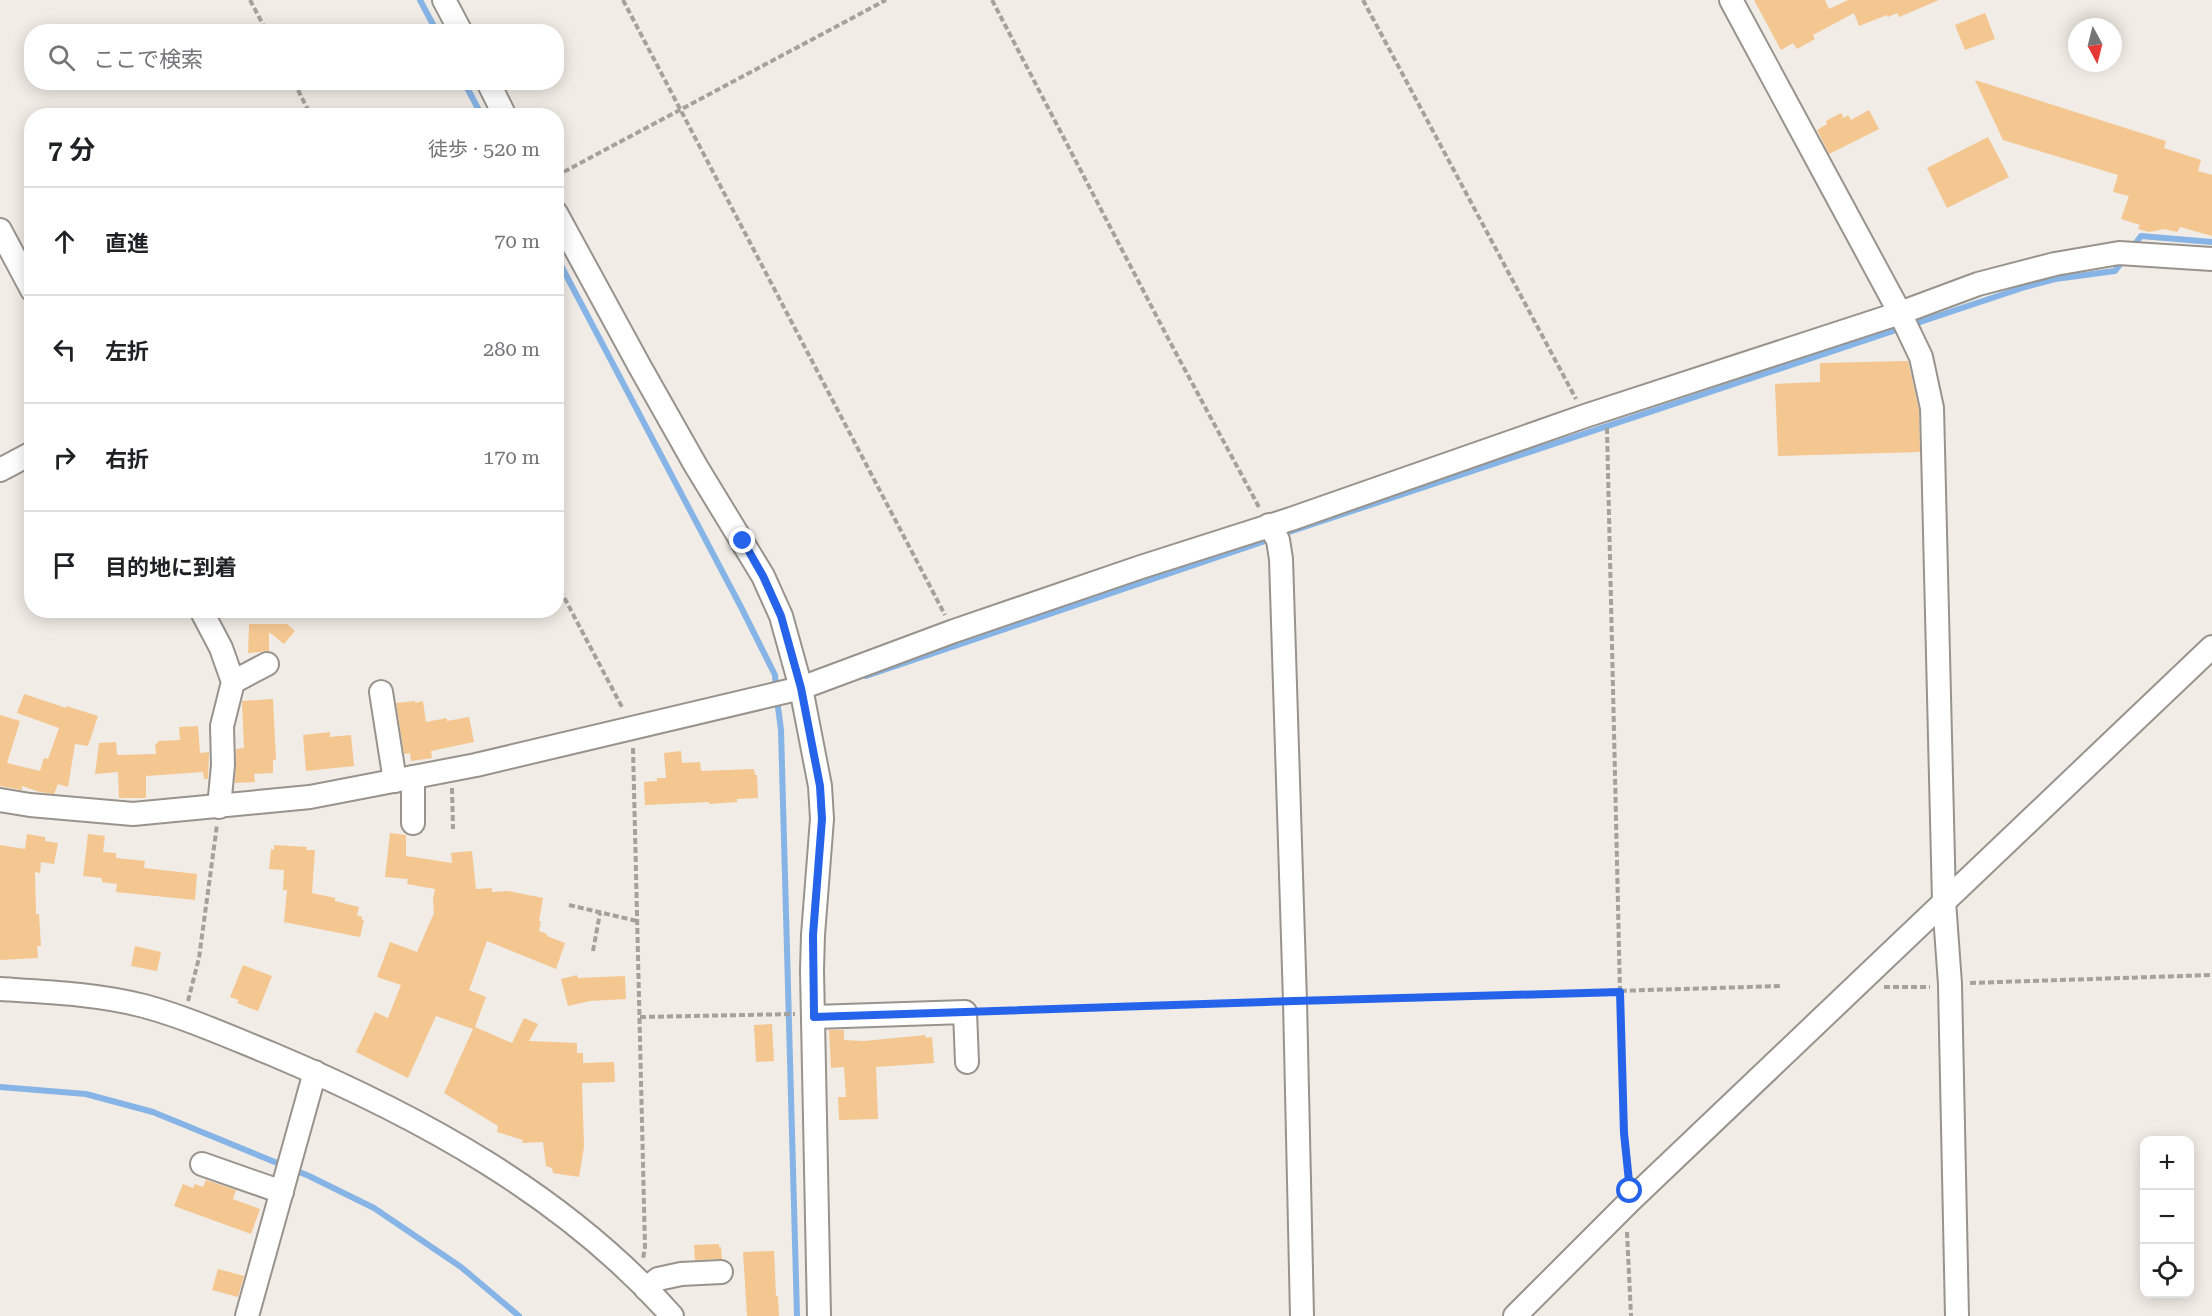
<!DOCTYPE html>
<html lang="ja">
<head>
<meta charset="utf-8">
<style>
	:root { --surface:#fff; --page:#f6f6f6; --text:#202124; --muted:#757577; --line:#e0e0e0 }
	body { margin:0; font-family:"Roboto Serif","Noto Sans JP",serif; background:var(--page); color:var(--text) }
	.controls { position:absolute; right:18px; bottom:18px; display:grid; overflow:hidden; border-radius:12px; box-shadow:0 3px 15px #0003 }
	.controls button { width:54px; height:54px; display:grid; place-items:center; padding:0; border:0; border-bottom:2px solid var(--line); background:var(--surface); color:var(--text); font:30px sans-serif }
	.compass { position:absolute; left:2068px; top:18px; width:54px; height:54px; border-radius:50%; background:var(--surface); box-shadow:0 3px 15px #0003; rotate:173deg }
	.stop { position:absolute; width:18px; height:18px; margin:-14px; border:4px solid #2563eb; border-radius:50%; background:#fff }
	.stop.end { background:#2563eb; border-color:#fff; box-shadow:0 2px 6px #0008 }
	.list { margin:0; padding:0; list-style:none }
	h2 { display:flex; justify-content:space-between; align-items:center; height:78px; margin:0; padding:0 24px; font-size:26px }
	h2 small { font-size:20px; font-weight:400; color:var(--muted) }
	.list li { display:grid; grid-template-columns:39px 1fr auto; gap:18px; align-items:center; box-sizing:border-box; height:108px; padding:0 24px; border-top:2px solid var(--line) }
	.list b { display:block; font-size:22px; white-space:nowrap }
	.list em { font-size:20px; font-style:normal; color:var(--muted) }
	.icon { flex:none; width:33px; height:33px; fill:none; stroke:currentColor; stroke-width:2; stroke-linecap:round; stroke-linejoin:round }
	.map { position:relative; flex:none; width:2212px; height:1316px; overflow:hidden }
	.search { position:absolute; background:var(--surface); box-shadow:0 3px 15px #0003; left:24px; top:24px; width:540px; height:66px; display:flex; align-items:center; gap:15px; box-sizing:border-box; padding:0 21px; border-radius:24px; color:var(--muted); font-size:22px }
	.panel { position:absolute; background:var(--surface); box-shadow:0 3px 15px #0003; left:24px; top:108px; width:540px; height:510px; border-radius:24px }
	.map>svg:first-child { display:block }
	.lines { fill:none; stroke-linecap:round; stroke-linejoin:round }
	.stream { stroke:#87b4e6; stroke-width:6 }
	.building { fill:#f4c690 }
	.minor-casing { stroke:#98938c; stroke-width:26 }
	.path { stroke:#a5a19b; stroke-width:4; stroke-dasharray:6 3; stroke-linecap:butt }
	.minor { stroke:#fff; stroke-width:22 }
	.route { stroke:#2563eb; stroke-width:8 }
</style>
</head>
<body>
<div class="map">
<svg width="2212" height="1316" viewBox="0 0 2212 1316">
	<rect width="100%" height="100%" fill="#f1ece5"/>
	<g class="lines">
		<g class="stream">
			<polyline points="420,0 437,32"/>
			<polyline points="464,82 482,116"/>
			<polyline points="2133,247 2141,236 2212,242"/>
			<polyline points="556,256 741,607 775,675 776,689"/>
			<polyline points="1280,535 2025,287 2055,279 2115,271 2125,258"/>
			<polyline points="866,676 1271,539"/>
			<polyline points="777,699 781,730 797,1316"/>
			<polyline points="0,1087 86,1094 153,1112 309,1176 374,1208 461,1267 519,1316"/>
		</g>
	</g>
	<g class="building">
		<polygon points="1754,0 1825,0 1829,9 1848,0 1939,0 1899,17 1897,13 1888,17 1887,15 1859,26 1854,13 1813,35 1815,39 1797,49 1793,43 1781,50"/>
		<polygon points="1985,13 1995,39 1965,50 1955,25"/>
		<polygon points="1975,80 2166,141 2164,148 2201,160 2198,171 2212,175 2212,236 2180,227 2177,232 2164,229 2149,232 2138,229 2140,225 2121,219 2129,196 2113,192 2118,175 2003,140"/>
		<polygon points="1869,110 1879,129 1829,154 1817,130 1827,124 1826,121 1841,113 1844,118 1848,115 1851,120"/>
		<polygon points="1988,137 2009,177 1947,208 1927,168"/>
		<polygon points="1908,361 1919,410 1920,452 1778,456 1775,384 1820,382 1820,363"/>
		<polygon points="249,624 287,624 295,631 284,644 269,632 269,651 248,653"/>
		<polygon points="24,694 66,708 66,706 98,716 88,746 75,744 68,787 58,784 54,794 40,792 22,786 22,790 0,786 0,715 20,721 7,763 40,771 44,758 48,759 59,728 17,713"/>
		<polygon points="273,699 276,760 273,760 273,773 254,774 255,782 235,783 236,749 244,748 242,701"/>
		<polygon points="415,701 415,703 423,701 426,722 447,718 447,721 469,717 474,742 431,751 432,758 411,761 410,753 404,754 396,703"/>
		<polygon points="198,726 200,753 209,752 208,779 204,779 203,772 146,776 146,798 119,798 118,772 95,774 99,743 116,742 117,755 156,754 155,744 158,743 158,741 180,740 179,727"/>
		<polygon points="330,732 330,737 351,735 354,766 306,771 303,735"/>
		<polygon points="681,751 682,763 700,762 701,771 754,769 755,775 757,775 758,798 737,799 737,802 709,804 709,802 645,805 644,782 657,781 657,778 666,778 664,753"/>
		<polygon points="390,833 406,835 406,856 452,863 451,853 472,851 476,889 492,888 492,892 508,891 543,898 539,921 541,921 539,931 547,934 547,936 565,943 556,969 487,941 469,990 486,997 475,1027 512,1043 524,1018 538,1024 529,1041 577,1043 577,1053 583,1053 583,1063 614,1062 615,1082 582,1083 584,1147 579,1177 553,1173 552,1168 546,1166 543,1142 522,1143 523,1140 497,1132 498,1126 444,1093 473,1029 436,1016 408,1078 356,1052 375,1012 388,1018 401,985 377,977 390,942 417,952 434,913 433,899 435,889 407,884 408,879 385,877"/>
		<polygon points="27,834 45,837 45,841 58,843 54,864 41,862 40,873 35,872 36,914 39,914 41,946 37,946 38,958 0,960 0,845 25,849"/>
		<polygon points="88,834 105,836 103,852 116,853 116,858 145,861 144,868 197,874 195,900 116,892 117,884 102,882 102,878 83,876"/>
		<polygon points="274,845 307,847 306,850 315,850 312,893 335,898 335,901 359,907 357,915 362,917 362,920 364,920 360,937 284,922 287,890 283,890 284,870 269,869 271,849 274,850"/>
		<polygon points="135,946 161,952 157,971 131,966"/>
		<polygon points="243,965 272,976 258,1011 237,1003 239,1000 230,997"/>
		<polygon points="577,975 578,978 625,976 626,999 590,1001 568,1006 561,979"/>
		<polygon points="772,1024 774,1061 756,1062 754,1025"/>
		<polygon points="829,1030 844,1030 844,1040 864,1041 925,1035 926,1038 932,1037 934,1063 876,1067 878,1119 839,1120 838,1097 846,1097 844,1067 831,1068"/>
		<polygon points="206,1180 236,1190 233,1199 260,1209 251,1234 174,1206 183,1184 193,1188 195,1184 203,1187"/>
		<polygon points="719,1244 719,1247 721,1247 722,1259 695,1260 694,1245"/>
		<polygon points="774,1251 776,1296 778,1296 779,1316 747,1316 743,1252"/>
		<polygon points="218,1269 244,1276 238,1297 212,1290"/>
	</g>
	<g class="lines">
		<g class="minor-casing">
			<g id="minor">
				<polyline points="444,0 461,32"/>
				<polyline points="1731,0 1900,313 1921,357 1932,408 1944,901 1950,984 1957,1316"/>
				<polyline points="488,82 505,116"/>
				<polyline points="556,213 640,367 696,466 763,576 781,616 801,688 820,786 822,819 813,935 812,970 819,1316"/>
				<polyline points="0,230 32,290"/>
				<polyline points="0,470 32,453"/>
				<polyline points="1269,525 1278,540 1281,559 1295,1001 1302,1316"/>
				<polyline points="201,610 221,648 233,682 222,726 223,765 219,807"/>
				<polyline points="233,682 267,664"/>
				<polyline points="381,692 395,781"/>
				<polyline points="413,777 413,823"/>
				<polyline points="0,800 30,805 133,814 310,797 476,765 801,688 954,631 1141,567 1291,519 1585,416 1900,313 1978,284 2055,264 2119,253 2212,259"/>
				<path d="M0 989C48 992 98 994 144 1006 188 1018 230 1037 272 1054 419 1116 565 1195 672 1316"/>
				<polyline points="814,1017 965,1012 967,1062"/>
				<polyline points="202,1164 282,1192"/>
				<polyline points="646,1289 658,1279 681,1274 721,1272"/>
				<polyline points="247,1316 315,1072"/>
				<polyline points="1515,1316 1631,1200 2212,647"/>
			</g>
		</g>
		<g class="path">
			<polyline points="250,0 267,32"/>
			<polyline points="623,0 945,615"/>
			<polyline points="992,0 1170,342 1260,509"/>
			<polyline points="1363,0 1576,399"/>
			<polyline points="294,82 311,116"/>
			<polyline points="556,176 886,0"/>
			<polyline points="1607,428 1620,992 1624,1133 1628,1176"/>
			<polyline points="556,582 623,709"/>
			<polyline points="633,748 645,1247 643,1259"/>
			<polyline points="452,788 453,829"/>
			<polyline points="569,905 637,921"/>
			<polyline points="593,951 600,913"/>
			<polyline points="1970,983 2212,975"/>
			<polyline points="1884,987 1930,987"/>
			<polyline points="1315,1000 1782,986"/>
			<polyline points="188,1001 199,958 217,825"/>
			<polyline points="985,1012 1278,1001"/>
			<polyline points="640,1017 795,1014"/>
			<polyline points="1627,1232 1631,1316"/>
		</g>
		<use href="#minor" class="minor"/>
	</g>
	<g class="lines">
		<polyline class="route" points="743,541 763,576 781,616 801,688 820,786 822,819 813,935 814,1017 1295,1001 1620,992 1624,1133 1630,1191"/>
	</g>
</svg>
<div class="controls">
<button>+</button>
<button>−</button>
<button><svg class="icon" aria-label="locate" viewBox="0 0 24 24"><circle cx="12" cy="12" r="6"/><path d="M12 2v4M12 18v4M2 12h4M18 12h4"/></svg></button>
</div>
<svg class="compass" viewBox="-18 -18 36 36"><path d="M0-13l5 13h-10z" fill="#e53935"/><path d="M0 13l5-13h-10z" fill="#757577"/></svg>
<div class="stop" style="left:1630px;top:1191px"></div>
<div class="stop end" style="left:743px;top:541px"></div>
<div class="search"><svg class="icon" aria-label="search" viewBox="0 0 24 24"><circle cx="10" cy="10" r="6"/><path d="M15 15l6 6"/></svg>ここで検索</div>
<section class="panel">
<h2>7 分<small>徒歩 · 520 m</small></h2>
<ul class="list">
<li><svg class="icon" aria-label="ahead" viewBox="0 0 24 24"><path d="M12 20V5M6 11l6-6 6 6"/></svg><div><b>直進</b></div><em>70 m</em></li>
<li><svg class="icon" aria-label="left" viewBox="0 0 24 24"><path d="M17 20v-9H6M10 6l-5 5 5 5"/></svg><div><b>左折</b></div><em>280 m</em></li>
<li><svg class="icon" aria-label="right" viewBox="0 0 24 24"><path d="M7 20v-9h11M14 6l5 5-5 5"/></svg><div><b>右折</b></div><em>170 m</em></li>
<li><svg class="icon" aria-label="arrive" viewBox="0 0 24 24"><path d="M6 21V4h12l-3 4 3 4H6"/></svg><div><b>目的地に到着</b></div></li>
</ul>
</section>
</div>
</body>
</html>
